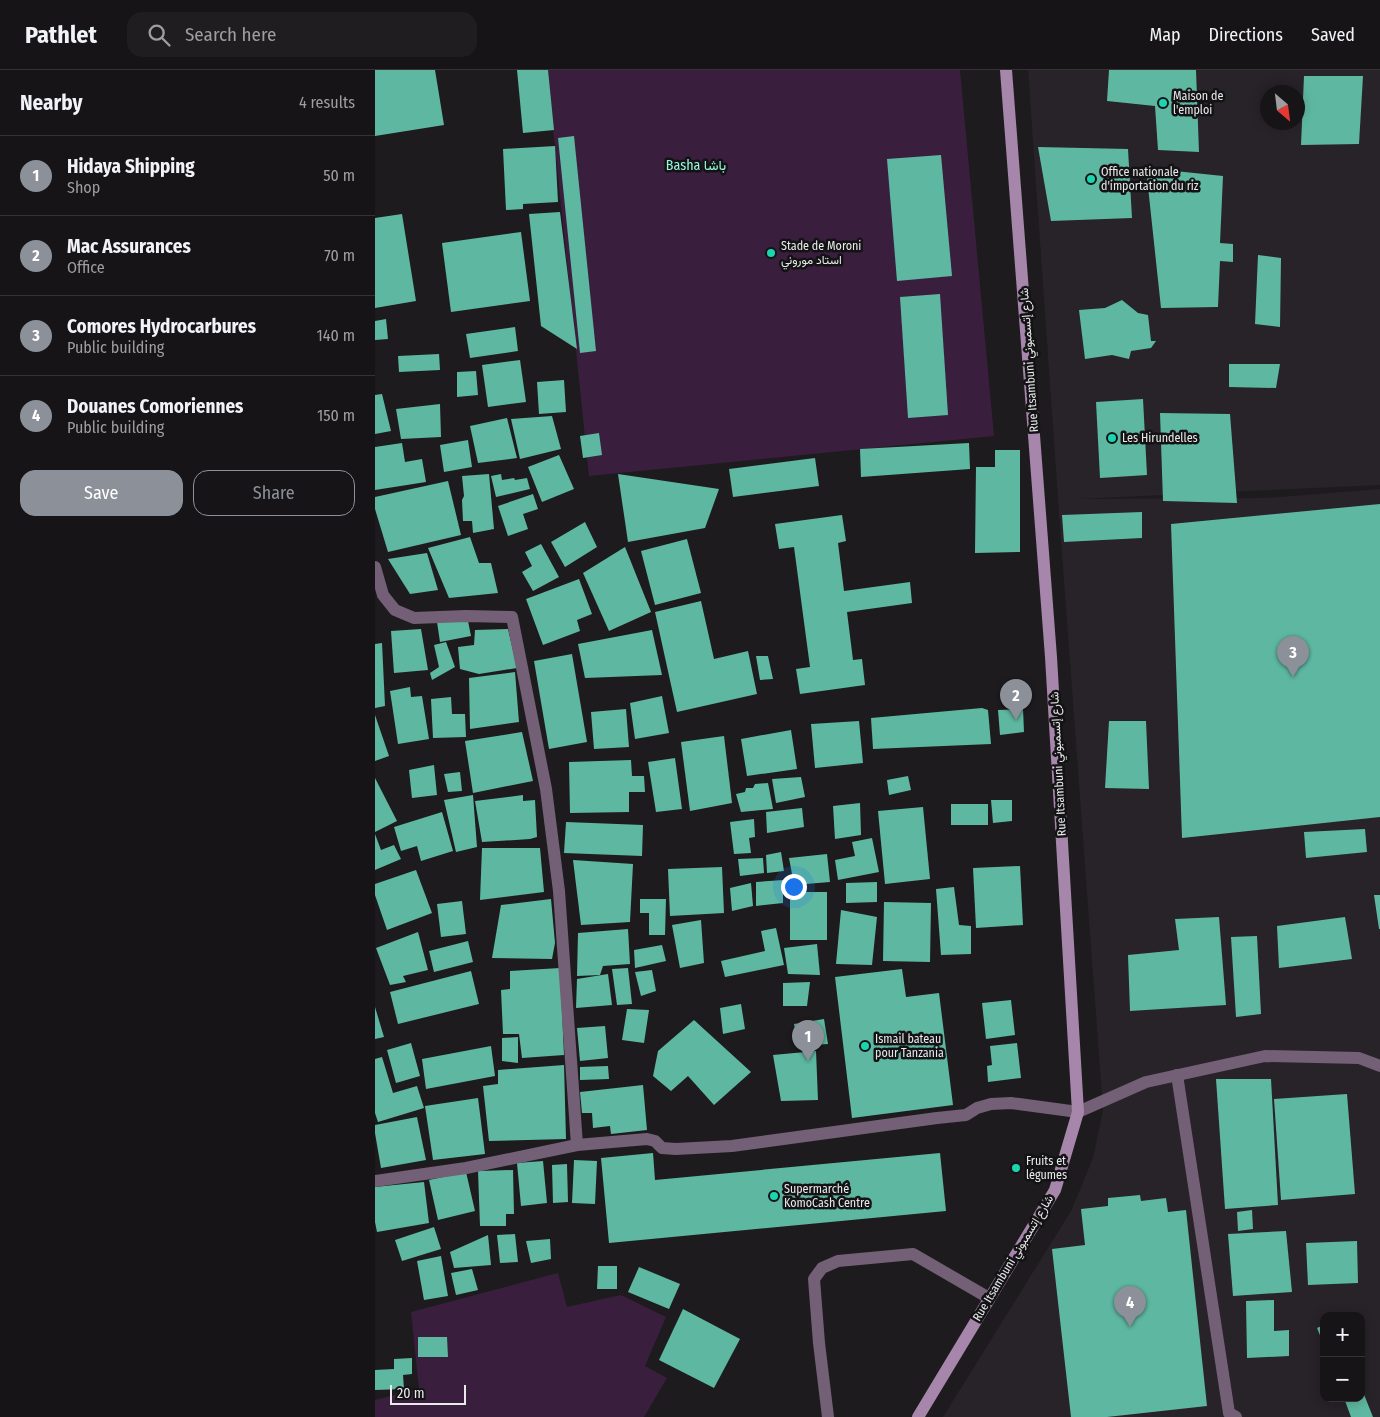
<!DOCTYPE html>
<html lang="en">
<head>
<meta charset="utf-8">
<style>
	:root { --surface:#161416; --page:#1f1d1f; --text:#f1f3f6; --muted:#9e9ea1; --line:#353335; --accent:#8c9099 }
	body { margin:0; font-family:"Fira Sans Condensed",Vazirmatn,sans-serif; background:var(--page); color:var(--text) }
	.controls { position:absolute; right:15px; bottom:15px; display:grid; overflow:hidden; border-radius:10px; box-shadow:0 2px 12px #0003 }
	.controls button { width:45px; height:45px; display:grid; place-items:center; padding:0; border:0; border-bottom:1px solid var(--line); background:var(--surface); color:var(--text); font:25px sans-serif }
	.compass { position:absolute; left:885px; top:15px; width:45px; height:45px; border-radius:50%; background:var(--surface); box-shadow:0 2px 12px #0003; rotate:152deg }
	.scale { position:absolute; left:15px; bottom:12px; width:76px; box-sizing:border-box; padding-left:5px; border:2px solid #eae9ea; border-top:0; font-size:14px; line-height:18px; white-space:nowrap; color:#eae9ea; -webkit-text-stroke:4px #131214; paint-order:stroke }
	.you { position:absolute; left:418px; top:816px; width:18px; height:18px; margin:-12px; border:4px solid #fff; border-radius:50%; background:#1a73e8; box-shadow:0 0 0 8px #1a73e833 }
	.badge { display:grid; place-items:center; width:32px; height:32px; border-radius:50%; background:var(--accent); color:#fff; font-size:16px; font-weight:700 }
	.pin { position:absolute; translate:-50% -41px; filter:drop-shadow(0 1px 2px #0008) }
	.pin::after { content:''; position:absolute; top:26px; width:18px; height:15px; background:inherit; clip-path:polygon(0 0,100% 0,50% 100%) }
	.list { margin:0; padding:0; list-style:none }
	h2 { display:flex; justify-content:space-between; align-items:center; height:65px; margin:0; padding:0 20px; font-size:21px }
	h2 small { font-size:16px; font-weight:400; color:var(--muted) }
	.list li { display:grid; grid-template-columns:32px 1fr auto; gap:15px; align-items:center; box-sizing:border-box; height:80px; padding:0 20px; border-top:1px solid var(--line) }
	.list b { display:block; font-size:19px; white-space:nowrap }
	.list p { margin:0; font-size:16px; white-space:nowrap; color:var(--muted) }
	.list em { font-size:16px; font-style:normal; color:var(--muted) }
	.actions { display:flex; gap:10px; padding:15px 20px }
	.actions a { flex:1; padding:11px 0; border:1px solid var(--accent); border-radius:15px; text-align:center; font-size:18px; color:var(--accent) }
	.actions .main { background:var(--accent); color:#fff }
	.icon { flex:none; width:28px; height:28px; fill:none; stroke:currentColor; stroke-width:2; stroke-linecap:round; stroke-linejoin:round }
	.map { position:relative; flex:none; width:1005px; height:1347px; overflow:hidden }
	header { display:flex; align-items:center; gap:30px; box-sizing:border-box; height:70px; padding:0 25px; background:var(--surface); border-bottom:1px solid var(--line) }
	header strong { font-size:24px }
	nav { display:flex; gap:28px; margin-inline-start:auto; font-size:18px }
	.search { width:350px; height:45px; background:var(--page); display:flex; align-items:center; gap:12px; box-sizing:border-box; padding:0 18px; border-radius:15px; color:var(--muted); font-size:19px }
	main { display:flex }
	aside { flex:1; background:var(--surface) }
	.map>svg:first-child { display:block }
	.built { fill:#282229; fill-rule:evenodd }
	.green { fill:#3a1e3e }
	.building { fill:#5eb8a1 }
	.lines { fill:none; stroke-linecap:round; stroke-linejoin:round }
	.lane { stroke:#735f76; stroke-width:12 }
	.street { stroke:#735f76; stroke-width:12 }
	.secondary { stroke:#a686aa; stroke-width:12 }
	.poi-dot { fill:#1bd5b1; stroke:#131214; stroke-width:2 }
	.labels { text-anchor:middle; dominant-baseline:central; stroke-width:5; stroke-linejoin:round; paint-order:stroke }
	.poi-label { font-size:12px; fill:#eae9ea; stroke:#131214; text-anchor:start }
	.street-label { font-size:12px; fill:#eae9ea; stroke:#131214 }
	.neighbourhood-label { font-size:14px; fill:#95f6dc; stroke:#131214 }
</style>
</head>
<body>
<header>
<strong>Pathlet</strong>
<div class="search"><svg class="icon" aria-label="search" viewBox="0 0 24 24"><circle cx="10" cy="10" r="6"/><path d="M15 15l6 6"/></svg>Search here</div>
<nav><a>Map</a><a>Directions</a><a>Saved</a></nav>
</header>
<main>
<aside>
<h2>Nearby<small>4 results</small></h2>
<ul class="list">
<li><span class="badge">1</span><div><b>Hidaya Shipping</b><p>Shop</p></div><em>50 m</em></li>
<li><span class="badge">2</span><div><b>Mac Assurances</b><p>Office</p></div><em>70 m</em></li>
<li><span class="badge">3</span><div><b>Comores Hydrocarbures</b><p>Public building</p></div><em>140 m</em></li>
<li><span class="badge">4</span><div><b>Douanes Comoriennes</b><p>Public building</p></div><em>150 m</em></li>
</ul>
<div class="actions"><a class="main">Save</a><a>Share</a></div>
</aside>
<div class="map">
<svg width="1005" height="1347" viewBox="0 0 1005 1347">
	<rect width="100%" height="100%" fill="#1d1b1d"/>
	<path class="built" d="M653 0H1005V415L702 429 891 428 1005 419V1347H568L696 1141 718 1088 728 1040 683 429ZM892 22H922V52H892ZM949 1246H986V1328H949Z"/>
	<g class="green">
		<polygon points="172,0 585,0 619,366 214,406"/>
		<polygon points="183,1203 192,1237 246,1225 291,1247 270,1296 292,1308 269,1347 0,1347 0,1330 44,1319 36,1242"/>
	</g>
	<g class="building">
		<polygon points="0,0 60,0 69,55 0,66"/>
		<polygon points="142,0 173,0 179,60 148,63"/>
		<polygon points="734,0 821,0 824,82 783,80 780,36 732,31"/>
		<polygon points="929,6 988,6 984,74 926,75"/>
		<polygon points="199,66 221,281 205,283 183,68"/>
		<polygon points="180,76 183,132 148,134 148,139 131,140 128,79"/>
		<polygon points="663,77 753,79 757,148 676,151"/>
		<polygon points="566,85 577,206 522,211 512,89"/>
		<polygon points="771,98 848,106 845,173 858,174 858,192 845,191 843,237 786,238"/>
		<polygon points="185,142 202,279 166,256 154,144"/>
		<polygon points="27,144 41,231 0,238 0,148"/>
		<polygon points="146,162 155,231 76,242 67,173"/>
		<polygon points="883,185 906,188 905,257 880,254"/>
		<polygon points="565,224 573,345 533,348 525,227"/>
		<polygon points="747,230 763,243 773,245 776,271 781,271 776,278 756,281 754,289 737,285 710,289 704,240 730,238"/>
		<polygon points="11,249 13,269 0,270 0,251"/>
		<polygon points="140,257 143,281 95,288 91,264"/>
		<polygon points="64,284 65,300 24,302 23,286"/>
		<polygon points="145,290 151,332 113,337 107,295"/>
		<polygon points="854,294 905,294 901,318 854,317"/>
		<polygon points="101,301 103,325 82,327 82,302"/>
		<polygon points="189,310 191,342 164,344 162,312"/>
		<polygon points="7,324 16,361 0,364 0,325"/>
		<polygon points="768,329 772,405 725,408 721,332"/>
		<polygon points="65,334 66,367 26,369 21,339"/>
		<polygon points="785,343 855,344 862,433 788,431"/>
		<polygon points="177,346 186,379 145,389 136,349"/>
		<polygon points="132,348 142,388 103,393 95,356"/>
		<polygon points="224,363 227,385 208,388 205,366"/>
		<polygon points="93,370 97,397 69,402 65,375"/>
		<polygon points="27,373 30,392 47,389 51,412 0,420 0,377"/>
		<polygon points="594,373 595,399 486,407 485,379"/>
		<polygon points="620,380 645,380 645,482 600,483 601,397 620,397"/>
		<polygon points="184,385 199,419 167,432 153,397"/>
		<polygon points="440,388 444,416 358,427 354,399"/>
		<polygon points="114,404 119,459 98,463 97,451 88,451 87,430 89,426 87,406"/>
		<polygon points="126,404 127,410 139,408 140,410 152,408 155,419 121,427 116,406"/>
		<polygon points="243,404 344,419 330,458 253,472"/>
		<polygon points="73,411 86,465 13,482 0,439 0,427"/>
		<polygon points="158,424 163,439 148,444 153,459 133,466 123,436"/>
		<polygon points="1005,434 1005,747 807,768 796,454"/>
		<polygon points="767,442 767,468 689,472 687,445"/>
		<polygon points="467,445 471,471 463,473 469,521 535,512 537,533 472,542 478,590 487,589 490,615 425,624 421,599 435,597 419,477 404,479 400,454"/>
		<polygon points="210,452 222,477 190,497 176,472"/>
		<polygon points="95,467 104,493 116,493 123,523 74,528 53,478"/>
		<polygon points="312,469 326,523 280,535 266,481"/>
		<polygon points="166,474 184,507 158,521 147,502 157,496 150,482"/>
		<polygon points="250,477 276,542 234,561 208,503"/>
		<polygon points="52,483 63,520 35,524 13,489"/>
		<polygon points="204,509 217,544 202,550 205,561 168,575 151,529"/>
		<polygon points="326,531 339,589 373,581 382,624 302,642 280,542"/>
		<polygon points="93,551 96,566 65,572 62,552"/>
		<polygon points="46,559 53,600 19,603 16,561"/>
		<polygon points="133,559 142,598 104,604 85,599 83,577 99,575 100,560"/>
		<polygon points="277,560 287,605 210,608 203,574"/>
		<polygon points="71,572 80,597 57,610 55,603 64,597 59,575"/>
		<polygon points="7,573 10,636 0,638 0,574"/>
		<polygon points="197,584 212,672 174,679 159,591"/>
		<polygon points="381,586 393,586 398,609 385,610"/>
		<polygon points="140,602 144,652 95,659 94,608"/>
		<polygon points="35,617 36,627 47,626 54,669 23,674 15,621"/>
		<polygon points="287,626 294,663 260,669 255,633"/>
		<polygon points="76,627 77,644 90,644 91,667 58,668 56,629"/>
		<polygon points="607,638 613,640 616,674 498,679 496,648"/>
		<polygon points="251,639 254,677 219,679 216,642"/>
		<polygon points="648,639 649,662 625,665 623,640"/>
		<polygon points="0,645 14,686 0,691"/>
		<polygon points="484,651 488,693 440,698 436,654"/>
		<polygon points="734,651 771,651 774,719 730,718"/>
		<polygon points="416,660 422,699 372,706 366,669"/>
		<polygon points="147,662 158,711 98,723 90,671"/>
		<polygon points="349,666 357,733 315,741 306,672"/>
		<polygon points="300,688 307,739 281,742 273,692"/>
		<polygon points="256,690 257,706 269,706 270,722 254,722 254,742 195,743 194,692"/>
		<polygon points="59,695 62,725 37,728 34,700"/>
		<polygon points="85,702 87,721 73,722 69,704"/>
		<polygon points="533,706 536,720 514,725 512,710"/>
		<polygon points="426,707 430,727 401,733 397,709"/>
		<polygon points="0,708 22,751 0,762"/>
		<polygon points="393,713 398,739 366,742 361,724 370,722 371,718 378,718 380,714"/>
		<polygon points="98,725 102,777 81,782 69,730"/>
		<polygon points="148,725 148,731 160,730 162,767 155,769 107,772 100,731"/>
		<polygon points="616,730 637,730 637,751 618,753"/>
		<polygon points="485,733 486,765 460,769 458,736"/>
		<rect x="576" y="734" width="37" height="21"/>
		<polygon points="548,737 555,809 510,814 503,741"/>
		<polygon points="427,738 429,757 392,763 391,742"/>
		<polygon points="67,742 78,781 46,791 42,776 26,781 19,757"/>
		<polygon points="379,749 380,767 374,768 376,783 359,784 355,752"/>
		<polygon points="191,752 268,755 267,786 189,783"/>
		<polygon points="990,759 992,782 931,788 929,762"/>
		<polygon points="0,764 6,780 19,775 26,789 0,800"/>
		<polygon points="497,768 504,802 463,810 460,790 480,786 477,772"/>
		<polygon points="107,778 165,778 169,822 105,830"/>
		<polygon points="406,782 409,801 392,803 391,785"/>
		<polygon points="452,784 455,812 419,815 414,788"/>
		<polygon points="388,788 389,803 365,806 363,789"/>
		<polygon points="198,790 258,794 255,852 206,855"/>
		<polygon points="645,796 648,855 601,858 598,798"/>
		<polygon points="347,797 349,843 295,846 293,799"/>
		<polygon points="41,800 57,843 12,860 0,825 0,814"/>
		<polygon points="408,810 408,833 381,836 381,812"/>
		<polygon points="502,812 502,832 471,833 471,813"/>
		<polygon points="376,813 378,836 357,841 355,818"/>
		<polygon points="579,817 584,855 596,856 596,884 566,885 561,819"/>
		<rect x="415" y="822" width="37" height="48"/>
		<polygon points="999,825 1005,825 1005,859 1004,859"/>
		<polygon points="176,829 180,873 177,889 117,888 126,835"/>
		<polygon points="265,829 291,829 290,865 274,865 274,843 265,843"/>
		<polygon points="87,831 91,864 66,867 62,834"/>
		<polygon points="509,832 556,833 555,892 508,891"/>
		<polygon points="466,840 502,847 497,895 461,894"/>
		<polygon points="844,847 851,935 755,941 753,885 804,880 800,849"/>
		<polygon points="970,847 977,889 904,898 902,856"/>
		<polygon points="326,850 329,893 305,898 297,855"/>
		<polygon points="401,858 409,895 350,907 346,891 390,881 386,861"/>
		<polygon points="253,859 255,894 228,896 225,905 202,906 203,863"/>
		<polygon points="43,862 53,900 28,906 31,912 15,915 1,878"/>
		<polygon points="882,866 886,944 861,947 856,867"/>
		<polygon points="93,871 98,892 59,902 54,881"/>
		<polygon points="442,874 445,905 413,904 409,878"/>
		<polygon points="287,875 291,891 260,898 259,880"/>
		<polygon points="185,898 189,985 147,988 144,964 128,964 126,920 135,919 135,901"/>
		<polygon points="253,898 257,934 242,935 237,899"/>
		<polygon points="527,899 531,927 564,923 578,1035 477,1048 460,907"/>
		<polygon points="277,900 281,921 266,926 260,902"/>
		<polygon points="96,901 104,934 23,954 15,922"/>
		<polygon points="233,904 237,935 201,938 202,909"/>
		<polygon points="435,912 432,936 408,936 408,913"/>
		<polygon points="636,930 640,965 611,969 607,933"/>
		<polygon points="366,934 370,959 348,964 345,938"/>
		<polygon points="0,937 9,967 0,969"/>
		<polygon points="252,939 274,940 269,973 247,970"/>
		<polygon points="449,949 453,974 423,976 419,954"/>
		<polygon points="319,950 376,1002 339,1035 313,1006 296,1021 278,1006 283,981"/>
		<polygon points="230,956 233,988 205,991 202,958"/>
		<polygon points="143,967 143,993 127,991 127,968"/>
		<polygon points="36,973 45,1006 21,1013 12,980"/>
		<polygon points="642,973 646,1008 613,1012 612,996 617,995 615,976"/>
		<polygon points="116,976 120,1006 51,1019 47,989"/>
		<polygon points="441,981 443,1030 406,1031 398,985"/>
		<polygon points="7,987 18,1023 42,1016 49,1038 3,1052 0,1043 0,989"/>
		<polygon points="189,995 191,1069 114,1071 108,1016 123,1014 123,1000"/>
		<polygon points="233,996 234,1009 205,1010 205,997"/>
		<polygon points="841,1009 896,1009 903,1135 850,1139"/>
		<polygon points="268,1015 272,1060 236,1064 235,1056 218,1058 217,1043 207,1043 205,1022"/>
		<polygon points="972,1024 980,1124 906,1130 899,1029"/>
		<polygon points="103,1028 110,1084 58,1090 50,1036"/>
		<polygon points="42,1047 51,1090 6,1098 0,1063 0,1055"/>
		<polygon points="278,1083 280,1110 565,1083 571,1141 234,1173 226,1088"/>
		<polygon points="199,1090 222,1091 220,1134 197,1133"/>
		<polygon points="168,1091 172,1133 146,1136 142,1093"/>
		<polygon points="192,1094 193,1132 178,1133 177,1095"/>
		<polygon points="138,1100 139,1144 131,1144 131,1156 105,1156 103,1101"/>
		<polygon points="91,1102 100,1141 63,1150 54,1110"/>
		<polygon points="49,1112 54,1153 2,1162 0,1152 0,1117"/>
		<polygon points="765,1125 766,1131 791,1128 793,1142 811,1140 832,1336 732,1347 696,1347 677,1179 710,1175 706,1139 733,1136 733,1128"/>
		<polygon points="877,1140 878,1159 863,1161 862,1142"/>
		<polygon points="59,1157 66,1179 27,1191 20,1170"/>
		<polygon points="911,1161 917,1222 858,1226 853,1164"/>
		<polygon points="140,1164 143,1192 125,1193 122,1165"/>
		<polygon points="113,1165 116,1195 79,1198 75,1182"/>
		<polygon points="175,1169 176,1189 156,1193 151,1171"/>
		<polygon points="982,1171 983,1213 933,1215 931,1173"/>
		<polygon points="66,1186 73,1226 49,1230 42,1191"/>
		<polygon points="223,1196 242,1196 242,1219 222,1219"/>
		<polygon points="264,1197 305,1214 294,1239 253,1222"/>
		<polygon points="97,1199 103,1220 81,1225 76,1203"/>
		<polygon points="899,1230 899,1261 914,1260 914,1286 872,1288 871,1231"/>
		<polygon points="308,1239 365,1269 339,1318 284,1290"/>
		<polygon points="949,1255 949,1275 942,1258"/>
		<polygon points="43,1267 72,1267 73,1287 43,1287"/>
		<polygon points="37,1288 37,1304 28,1305 29,1319 0,1320 0,1300 19,1299 19,1289"/>
		<polygon points="986,1317 998,1347 976,1347 969,1328 986,1328"/>
	</g>
	<g class="lines">
		<g class="lane">
			<polyline points="802,1005 854,1343 861,1347"/>
			<polyline points="703,1042 771,1012 890,986 984,988 1005,996"/>
			<polyline points="453,1347 444,1273 439,1209 447,1198 463,1191 538,1184 614,1228"/>
		</g>
		<g class="street">
			<polyline points="0,497 8,525 20,540 39,548 91,546 137,547 171,719 184,821 202,1075"/>
			<polyline points="0,1111 91,1098 202,1075 272,1069 280,1071 287,1078 301,1079 357,1076 562,1048 591,1045 602,1038 616,1034 636,1033 703,1042"/>
		</g>
		<polyline class="secondary" points="543,1347 680,1120 703,1042 676,587 631,0"/>
	</g>
	<g class="poi-dot">
		<circle cx="788" cy="33" r="5"/>
		<circle cx="716" cy="109" r="5"/>
		<circle cx="396" cy="183" r="5"/>
		<circle cx="737" cy="368" r="5"/>
		<circle cx="490" cy="976" r="5"/>
		<circle cx="641" cy="1098" r="5"/>
		<circle cx="399" cy="1126" r="5"/>
	</g>
	<g class="labels">
		<g class="poi-label">
			<text x="798" y="26">Maison de<tspan x="798" dy="14">l'emploi</tspan></text>
			<text x="726" y="102">Office nationale<tspan x="726" dy="14">d'importation du riz</tspan></text>
			<text x="406" y="176">Stade de Moroni<tspan x="406" dy="14">استاد موروني</tspan></text>
			<text x="747" y="368">Les Hirundelles</text>
			<text x="500" y="969">Ismail bateau<tspan x="500" dy="14">pour Tanzania</tspan></text>
			<text x="651" y="1091">Fruits et<tspan x="651" dy="14">légumes</tspan></text>
			<text x="409" y="1119">Supermarché<tspan x="409" dy="14">KomoCash Centre</tspan></text>
		</g>
		<g class="street-label">
			<text transform="translate(654 290) rotate(-94)">Rue Itsambuni شارع إتسمبوني</text>
			<text transform="translate(683 694) rotate(-93)">Rue Itsambuni شارع إتسمبوني</text>
			<text transform="translate(638 1188) rotate(-59)">Rue Itsambuni شارع إتسمبوني</text>
		</g>
		<g class="neighbourhood-label">
			<text x="321" y="95">Basha باشا</text>
		</g>
	</g>
</svg>
<div class="controls">
<button>+</button>
<button>−</button>
</div>
<svg class="compass" viewBox="-18 -18 36 36"><path d="M0-13l5 13h-10z" fill="#e53935"/><path d="M0 13l5-13h-10z" fill="#9e9ea1"/></svg>
<div class="scale">20 m</div>
<div class="you"></div>
<div class="pin badge" style="left:433px;top:991px">1</div>
<div class="pin badge" style="left:641px;top:650px">2</div>
<div class="pin badge" style="left:918px;top:607px">3</div>
<div class="pin badge" style="left:755px;top:1257px">4</div>
</div>
</main>
</body>
</html>
